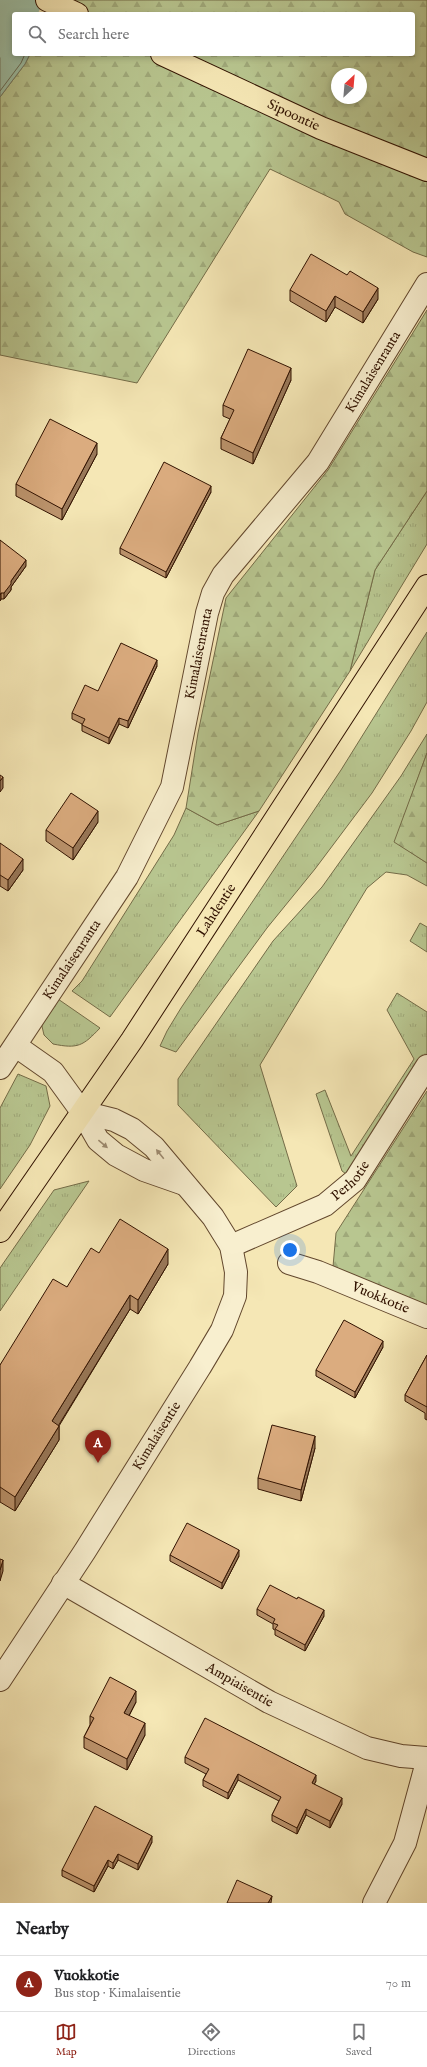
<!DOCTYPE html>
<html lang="en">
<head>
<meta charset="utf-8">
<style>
	:root { --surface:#fff; --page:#f6f6f6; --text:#202124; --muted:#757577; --line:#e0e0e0; --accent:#8f2418 }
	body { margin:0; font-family:"IM FELL English",serif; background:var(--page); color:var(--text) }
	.compass { position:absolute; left:331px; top:68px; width:36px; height:36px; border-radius:50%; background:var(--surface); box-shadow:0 2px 6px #0003; rotate:26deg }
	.you { position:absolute; left:290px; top:1250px; width:14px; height:14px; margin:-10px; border:3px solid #fff; border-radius:50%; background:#1a73e8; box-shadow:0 0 0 6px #1a73e833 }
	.badge { display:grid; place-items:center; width:26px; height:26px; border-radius:50%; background:var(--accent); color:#fff; font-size:13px; font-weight:700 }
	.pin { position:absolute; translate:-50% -33px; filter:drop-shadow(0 1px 2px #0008) }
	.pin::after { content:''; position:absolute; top:21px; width:14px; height:12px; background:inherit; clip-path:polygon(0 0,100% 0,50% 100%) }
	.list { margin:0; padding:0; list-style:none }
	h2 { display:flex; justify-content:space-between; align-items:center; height:52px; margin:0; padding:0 16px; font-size:17px }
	h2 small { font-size:13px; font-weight:400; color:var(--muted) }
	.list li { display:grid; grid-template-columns:26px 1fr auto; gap:12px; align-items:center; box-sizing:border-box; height:56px; padding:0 16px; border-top:1px solid var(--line) }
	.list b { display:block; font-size:15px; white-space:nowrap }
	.list p { margin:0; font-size:13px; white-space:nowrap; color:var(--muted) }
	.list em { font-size:13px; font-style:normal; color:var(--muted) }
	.icon { flex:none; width:22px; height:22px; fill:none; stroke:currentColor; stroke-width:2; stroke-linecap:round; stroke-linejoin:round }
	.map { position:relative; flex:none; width:427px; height:1903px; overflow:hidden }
	.search { position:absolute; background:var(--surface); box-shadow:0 2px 6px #0003; left:12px; right:12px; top:12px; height:44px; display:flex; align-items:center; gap:10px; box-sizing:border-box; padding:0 14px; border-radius:4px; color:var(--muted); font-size:15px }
	.sheet { height:108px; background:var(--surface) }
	nav { display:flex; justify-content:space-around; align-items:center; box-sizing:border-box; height:56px; border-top:1px solid var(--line); background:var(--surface); font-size:11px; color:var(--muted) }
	nav a { display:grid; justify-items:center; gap:2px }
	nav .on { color:var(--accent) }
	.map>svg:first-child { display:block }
	.grass { fill:url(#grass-tufts); stroke:#746c48 }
	.forest { fill:url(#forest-firs); stroke:#746c48; fill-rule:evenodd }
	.water { fill:#9dc1a8; stroke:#727b65 }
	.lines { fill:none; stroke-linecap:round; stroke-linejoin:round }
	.shore { stroke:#676a54; stroke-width:1 }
	.river { stroke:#9dc1a8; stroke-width:53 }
	.minor-casing { stroke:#62472d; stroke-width:24 }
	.major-casing { stroke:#311200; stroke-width:24 }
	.minor { stroke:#f8efcf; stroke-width:22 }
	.major { stroke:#f5e7b5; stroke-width:22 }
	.wall { fill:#bc946d; stroke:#311200 }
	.shaded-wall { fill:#997859; stroke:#311200 }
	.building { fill:#dbac7f; stroke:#311200 }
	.oneway { fill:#9e8c72 }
	.labels { text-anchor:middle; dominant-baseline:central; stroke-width:3; stroke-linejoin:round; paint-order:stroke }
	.street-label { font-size:14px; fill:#311200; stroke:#f8efcf }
</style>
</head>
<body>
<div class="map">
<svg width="427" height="1903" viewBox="0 0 427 1903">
	<defs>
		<pattern id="grass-tufts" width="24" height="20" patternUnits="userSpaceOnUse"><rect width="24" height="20" fill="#b8c690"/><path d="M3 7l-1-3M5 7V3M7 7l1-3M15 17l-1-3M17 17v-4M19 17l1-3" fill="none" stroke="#9fa97a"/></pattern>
		<pattern id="forest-firs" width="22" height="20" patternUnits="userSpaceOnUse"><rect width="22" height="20" fill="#b8c690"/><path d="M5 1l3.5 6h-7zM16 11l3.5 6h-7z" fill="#9fa97a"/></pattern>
	</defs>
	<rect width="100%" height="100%" fill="#f5e7b5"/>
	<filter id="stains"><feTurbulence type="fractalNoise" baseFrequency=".005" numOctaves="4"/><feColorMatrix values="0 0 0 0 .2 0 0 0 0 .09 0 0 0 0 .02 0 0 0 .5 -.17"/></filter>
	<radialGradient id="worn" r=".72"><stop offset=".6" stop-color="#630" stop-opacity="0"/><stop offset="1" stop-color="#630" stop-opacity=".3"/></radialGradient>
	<g class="grass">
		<polygon points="427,491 427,544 350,671 375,570"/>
		<polygon points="427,632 427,702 411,731 372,793 315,869 267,928 176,1052 160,1046 167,1031 181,1008 341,770"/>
		<polygon points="427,734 427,753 395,842 427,863 427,886 407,875 386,872 367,888 260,1065 297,1186 276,1207 178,1105 178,1079 273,941 322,887 401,776"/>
		<polygon points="186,808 217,825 259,811 110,1017 72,991 82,981 174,835"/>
		<polygon points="420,923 427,927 427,952 410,941"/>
		<polygon points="397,993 427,1012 427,1054 349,1176 342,1171 316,1094 325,1090 351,1156 414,1059 387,1010"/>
		<path d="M58 999 100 1028C83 1046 78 1049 53 1044L44 1035 41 1022Z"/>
		<polygon points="18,1074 46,1086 50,1106 30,1145 0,1189 0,1108"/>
		<polygon points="89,1181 0,1311 0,1268 54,1190"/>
	</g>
	<g class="forest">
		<path d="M54 0H427V257L413 252 345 214 339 202 270 169 137 383 0 355V97L25 64 30 54H413V14H47ZM337 74H361V98H337Z"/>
		<polygon points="427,310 427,491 375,570 350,671 259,811 217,825 186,808 198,733 226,598 328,470"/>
		<polygon points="427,753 427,863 394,842"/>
		<polygon points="427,1091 427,1317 332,1278 336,1233"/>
	</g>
	<polygon class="water" points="0,4 20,14 14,14 14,54 30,54 25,64 0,97"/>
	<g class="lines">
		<polyline class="shore" points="0,91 21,63 25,54"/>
		<polyline class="river" points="0,31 15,0"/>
		<g class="minor-casing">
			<g id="minor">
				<polyline points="16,1046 53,1072 82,1112 98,1140 116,1155 144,1170 184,1184"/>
				<path id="s1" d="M0 1068 127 877 172 787 207 613 213 593 223 575 318 462 427 284"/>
				<path id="s2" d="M231 1246 325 1205 355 1180 427 1066"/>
				<path id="s3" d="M289 1263 318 1272 427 1317"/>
				<path id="s4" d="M63 1583 269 1702 367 1748 401 1756 427 1758"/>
				<path id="s5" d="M0 1680 85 1551 200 1367 222 1330 235 1296 236 1272 231 1246 213 1217 154 1147 132 1129 114 1120 82 1112"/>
				<polyline points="374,1903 405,1843 427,1762"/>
			</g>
		</g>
		<g class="major-casing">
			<g id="major">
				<polyline points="47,0 77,14"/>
				<path id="s6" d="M162 54 321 128 427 170"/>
				<path id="s7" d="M0 1231 132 1040 427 586"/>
			</g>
		</g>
		<use href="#minor" class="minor"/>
		<use href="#major" class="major"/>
	</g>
	<g class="wall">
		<polygon points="290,290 378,299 363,323 335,307 326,322 290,301"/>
		<polygon points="291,380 253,464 221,449 221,438 230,419 223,416 223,405"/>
		<polygon points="97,454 62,520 16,496 16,484"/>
		<polygon points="211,492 166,578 120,554 120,548"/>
		<polygon points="0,540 26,566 11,587 11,590 4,599 1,599 0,601"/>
		<polygon points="157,666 128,728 119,724 109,744 82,731 82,724 72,719 72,713 98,691"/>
		<polygon points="98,822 73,860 46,841 46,830"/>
		<polygon points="0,843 23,870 8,891 0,886"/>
		<polygon points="99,1253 168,1264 138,1314 130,1309 59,1426 59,1440 15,1511 0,1502 0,1365 67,1287"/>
		<polygon points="383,1347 355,1398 316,1376 316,1370"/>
		<polygon points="427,1355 427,1420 425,1419 425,1413 405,1401 405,1395"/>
		<polygon points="315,1448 301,1501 258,1489 258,1478"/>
		<polygon points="170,1555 239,1556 222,1589 170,1561"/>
		<polygon points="257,1609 324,1616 305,1651 275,1635 275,1630 273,1629 273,1624 257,1615"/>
		<polygon points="136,1702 129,1716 145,1735 127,1770 84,1748 84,1737 90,1725 90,1716"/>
		<polygon points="185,1757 316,1781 314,1784 342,1804 330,1828 306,1815 297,1834 272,1821 272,1815 279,1801 238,1780 228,1799 203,1786 203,1780 206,1774 185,1763"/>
		<polygon points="152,1842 138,1870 118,1860 113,1869 108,1866 94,1892 62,1876 62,1870"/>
	</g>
	<g class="shaded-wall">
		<polygon points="378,288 378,299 363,323 363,312"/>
		<polygon points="335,296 335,307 326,322 326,311"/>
		<polygon points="291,368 291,380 253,464 253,453"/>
		<polygon points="97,443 97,454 62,520 62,509"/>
		<polygon points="211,486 211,492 166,578 166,572"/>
		<polygon points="26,560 26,566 11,587 11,590 4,599 4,593 11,581"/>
		<polygon points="1,593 1,599 0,601 0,595"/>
		<polygon points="157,660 157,666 128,728 128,721"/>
		<polygon points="119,718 119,724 109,744 109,738"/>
		<polygon points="3,777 3,788 0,792 0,781"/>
		<polygon points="98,811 98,822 73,860 73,848"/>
		<polygon points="23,859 23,870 8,891 8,880"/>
		<polygon points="168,1249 168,1264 138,1314 138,1300"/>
		<polygon points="130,1295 130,1309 52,1436 52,1421"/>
		<polygon points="383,1341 383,1347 355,1398 355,1392"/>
		<polygon points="59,1426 59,1440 15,1511 15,1497"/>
		<polygon points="315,1436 315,1448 301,1501 301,1490"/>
		<polygon points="239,1550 239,1556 222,1589 222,1583"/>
		<polygon points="3,1560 3,1571 0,1581 0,1570"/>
		<polygon points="324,1610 324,1616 305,1651 305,1645"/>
		<polygon points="136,1691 136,1702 124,1725 124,1713"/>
		<polygon points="145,1723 145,1735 127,1770 127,1759"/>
		<polygon points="238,1774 238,1780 228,1799 228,1793"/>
		<polygon points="316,1775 316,1781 312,1789 312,1783"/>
		<polygon points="342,1798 342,1804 330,1828 330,1821"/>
		<polygon points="306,1809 306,1815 297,1834 297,1828"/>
		<polygon points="152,1836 152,1842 138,1870 138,1864"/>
		<polygon points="118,1854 118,1860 113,1869 113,1863"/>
		<polygon points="108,1860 108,1866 94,1892 94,1886"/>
		<polygon points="272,1896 271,1903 268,1903"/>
	</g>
	<g class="building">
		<polygon points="311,254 347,275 350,271 378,288 363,312 335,296 326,311 290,290"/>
		<polygon points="248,349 291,368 253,453 221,438 234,410 223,405"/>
		<polygon points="50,419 97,443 62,509 16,484"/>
		<polygon points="164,462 211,486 166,572 120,548"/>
		<polygon points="0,540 26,560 11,581 11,584 4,593 1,593 0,595"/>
		<polygon points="121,643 157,660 128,721 119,718 109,738 82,725 85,719 72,713 85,685 98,691"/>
		<polygon points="0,775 3,777 0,781"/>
		<polygon points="71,793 98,811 73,848 46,830"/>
		<polygon points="0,843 23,859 8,880 0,875"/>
		<polygon points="120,1219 168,1249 138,1300 130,1295 52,1421 59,1426 15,1497 0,1487 0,1365 53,1279 67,1287 91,1248 99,1253"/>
		<polygon points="344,1320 383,1341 355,1392 316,1370"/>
		<polygon points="427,1355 427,1407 405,1395"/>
		<polygon points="272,1425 315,1436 301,1490 258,1478"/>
		<polygon points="187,1523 239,1550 222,1583 170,1555"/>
		<polygon points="0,1559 3,1560 0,1570"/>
		<polygon points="270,1585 297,1599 298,1597 324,1610 305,1645 275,1629 278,1625 273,1623 275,1619 257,1609"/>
		<polygon points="110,1677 136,1691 124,1713 145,1723 127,1759 84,1737 94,1718 90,1716"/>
		<polygon points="205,1718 316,1775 312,1783 342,1798 330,1821 306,1809 297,1828 272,1815 281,1797 238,1774 228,1793 203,1780 209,1769 185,1757"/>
		<polygon points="95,1806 152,1836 138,1864 118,1854 113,1863 108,1860 94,1886 62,1870"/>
		<polygon points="237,1880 272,1896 268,1903 227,1903"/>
	</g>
	<defs><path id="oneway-solid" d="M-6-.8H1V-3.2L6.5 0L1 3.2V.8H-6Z"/></defs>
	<g class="oneway">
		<use href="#oneway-solid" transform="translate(103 1144) rotate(40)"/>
		<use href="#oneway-solid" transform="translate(160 1154) rotate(-129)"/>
	</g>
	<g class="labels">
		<g class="street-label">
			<text stroke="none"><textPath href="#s6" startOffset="145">Sipoontie</textPath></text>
			<text stroke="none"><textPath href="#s1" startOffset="802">Kimalaisenranta</textPath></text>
			<text stroke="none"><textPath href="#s1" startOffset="466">Kimalaisenranta</textPath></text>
			<text stroke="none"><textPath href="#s7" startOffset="387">Lahdentie</textPath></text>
			<text stroke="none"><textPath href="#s1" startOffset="130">Kimalaisenranta</textPath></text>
			<text stroke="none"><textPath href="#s2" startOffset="138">Perhotie</textPath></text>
			<text stroke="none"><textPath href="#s3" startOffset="98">Vuokkotie</textPath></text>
			<text stroke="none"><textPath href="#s5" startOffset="290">Kimalaisentie</textPath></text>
			<text stroke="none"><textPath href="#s4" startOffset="204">Ampiaisentie</textPath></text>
		</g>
	</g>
	<rect width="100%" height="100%" filter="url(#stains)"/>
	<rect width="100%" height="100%" fill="url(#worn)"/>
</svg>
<svg class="compass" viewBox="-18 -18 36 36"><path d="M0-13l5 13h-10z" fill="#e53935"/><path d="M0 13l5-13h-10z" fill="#757577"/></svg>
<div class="you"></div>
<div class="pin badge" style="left:98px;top:1463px">A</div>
<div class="search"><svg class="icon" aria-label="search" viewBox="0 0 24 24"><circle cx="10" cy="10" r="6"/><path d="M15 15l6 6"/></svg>Search here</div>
</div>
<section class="sheet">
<h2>Nearby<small></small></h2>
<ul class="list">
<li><span class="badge">A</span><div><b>Vuokkotie</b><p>Bus stop · Kimalaisentie</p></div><em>70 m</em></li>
</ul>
</section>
<nav>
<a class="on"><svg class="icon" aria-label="map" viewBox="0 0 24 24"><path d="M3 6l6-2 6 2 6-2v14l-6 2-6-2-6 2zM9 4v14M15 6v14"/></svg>Map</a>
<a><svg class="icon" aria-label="directions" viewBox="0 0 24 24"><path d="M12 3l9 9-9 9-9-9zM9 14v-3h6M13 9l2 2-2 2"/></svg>Directions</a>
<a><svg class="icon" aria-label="saved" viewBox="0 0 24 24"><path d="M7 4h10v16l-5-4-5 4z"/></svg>Saved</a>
</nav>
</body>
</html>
